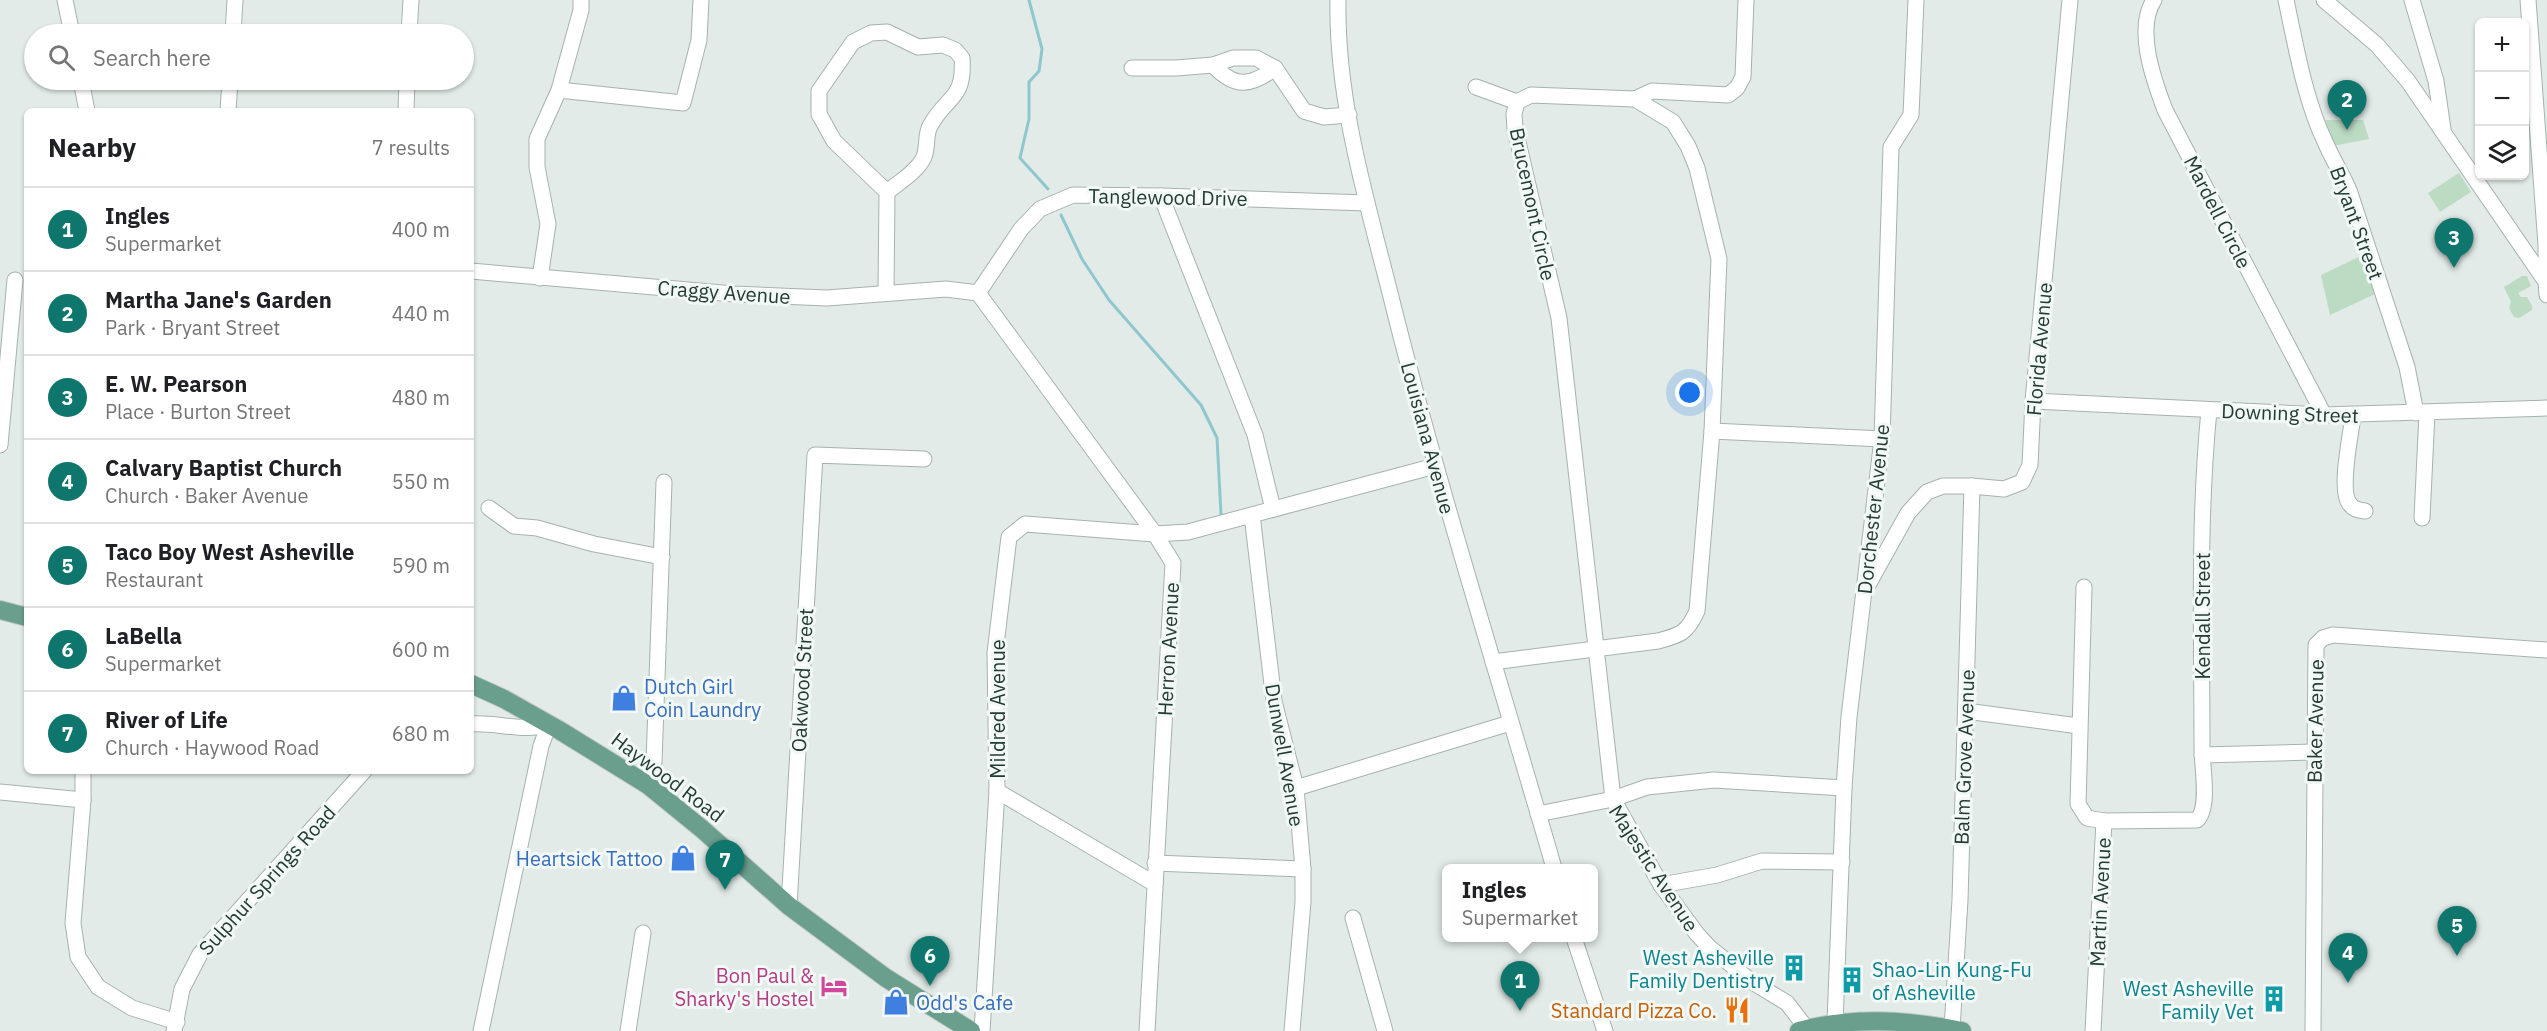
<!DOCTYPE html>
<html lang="en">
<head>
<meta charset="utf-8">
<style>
	:root { --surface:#fff; --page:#f2f2f2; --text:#202124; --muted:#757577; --line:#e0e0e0; --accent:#0f766e }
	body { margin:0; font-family:"IBM Plex Sans",sans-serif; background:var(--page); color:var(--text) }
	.controls { position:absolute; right:18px; top:18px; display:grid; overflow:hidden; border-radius:9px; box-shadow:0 2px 4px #0004 }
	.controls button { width:54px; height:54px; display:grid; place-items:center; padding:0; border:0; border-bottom:2px solid var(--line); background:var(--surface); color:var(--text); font:30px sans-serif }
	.you { position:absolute; left:1690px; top:393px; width:21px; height:21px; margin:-15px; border:4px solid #fff; border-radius:50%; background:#1a73e8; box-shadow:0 0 0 9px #1a73e833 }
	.badge { display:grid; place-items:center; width:39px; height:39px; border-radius:50%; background:var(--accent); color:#fff; font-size:20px; font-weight:700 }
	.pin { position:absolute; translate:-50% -50px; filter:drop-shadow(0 2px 3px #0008) }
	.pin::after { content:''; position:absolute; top:32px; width:21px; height:18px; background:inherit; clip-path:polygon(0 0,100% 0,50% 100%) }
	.popup { position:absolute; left:1442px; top:864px; width:156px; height:78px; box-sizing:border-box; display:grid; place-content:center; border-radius:9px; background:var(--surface); filter:drop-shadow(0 2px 4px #0005); font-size:20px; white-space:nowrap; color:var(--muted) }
	.popup b { font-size:22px; color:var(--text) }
	.popup::after { content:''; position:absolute; left:50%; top:100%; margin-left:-12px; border:12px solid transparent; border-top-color:var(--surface) }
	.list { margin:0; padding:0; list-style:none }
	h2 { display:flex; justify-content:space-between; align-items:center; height:78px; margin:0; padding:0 24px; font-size:26px }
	h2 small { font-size:20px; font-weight:400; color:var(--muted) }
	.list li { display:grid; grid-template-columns:39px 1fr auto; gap:18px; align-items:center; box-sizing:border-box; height:84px; padding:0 24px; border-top:2px solid var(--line) }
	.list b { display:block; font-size:22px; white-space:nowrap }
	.list p { margin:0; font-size:20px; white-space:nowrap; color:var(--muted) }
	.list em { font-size:20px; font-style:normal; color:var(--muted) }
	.icon { flex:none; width:33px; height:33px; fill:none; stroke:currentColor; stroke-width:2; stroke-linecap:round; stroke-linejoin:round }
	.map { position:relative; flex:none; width:2547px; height:1031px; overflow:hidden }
	.search { position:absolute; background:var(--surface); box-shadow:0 2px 4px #0004; left:24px; top:24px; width:450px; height:66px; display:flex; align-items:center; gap:15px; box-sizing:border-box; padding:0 21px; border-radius:33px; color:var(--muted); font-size:22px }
	.panel { position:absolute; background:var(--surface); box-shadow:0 2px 4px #0004; left:24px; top:108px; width:450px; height:666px; border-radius:9px }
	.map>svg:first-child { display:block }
	.green { fill:#bcdbc3 }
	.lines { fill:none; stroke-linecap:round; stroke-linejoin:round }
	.stream { stroke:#8ec7cd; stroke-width:3 }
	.minor-casing { stroke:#a5b3ad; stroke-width:17 }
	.major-casing { stroke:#c1c8c6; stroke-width:20 }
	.minor { stroke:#fff; stroke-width:15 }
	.major { stroke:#6a9e8d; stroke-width:18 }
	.labels { text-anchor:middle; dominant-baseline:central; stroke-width:6; stroke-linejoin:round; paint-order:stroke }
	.street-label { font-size:20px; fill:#233b33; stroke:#f2f8f5 }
	.shop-label { font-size:20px; fill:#366cbe; stroke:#f2f8f5; text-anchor:start }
	.culture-label { font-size:20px; fill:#0d838f; stroke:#f2f8f5; text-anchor:end }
	.hotel-label { font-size:20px; fill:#b23c85; stroke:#f2f8f5; text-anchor:end }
	.food-label { font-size:20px; fill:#c56008; stroke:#f2f8f5; text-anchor:end }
</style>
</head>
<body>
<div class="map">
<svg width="2547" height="1031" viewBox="0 0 2547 1031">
	<rect width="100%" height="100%" fill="#e2ebe7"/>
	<g class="green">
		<polygon points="2325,120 2363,120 2369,139 2333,146"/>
		<polygon points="2459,173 2471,192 2440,212 2428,193"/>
		<polygon points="2363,255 2375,294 2330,315 2321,275"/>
		<polygon points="2522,276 2527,276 2531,286 2518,293 2521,297 2527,297 2532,306 2532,310 2519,318 2514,317 2509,308 2511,302 2504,287"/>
	</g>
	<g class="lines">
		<g class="stream">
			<polyline points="1029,0 1042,49 1039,71 1029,82 1029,119 1020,158 1048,189"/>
			<polyline points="1061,215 1082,259 1109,300 1201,405 1217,438 1221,514"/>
		</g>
		<g class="minor-casing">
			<g id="minor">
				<polyline points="65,0 72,34"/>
				<path d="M1338 0C1336 99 1366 198 1390 293 1438 487 1499 677 1554 868"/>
				<path d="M2154 0C2135 29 2154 81 2165 110L2324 415"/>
				<path d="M2286 0C2296 47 2305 101 2326 144 2333 160 2342 174 2349 190L2407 367 2416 413"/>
				<polyline points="2324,0 2377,45 2408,81 2546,282 2547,295"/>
				<polyline points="2412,0 2436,81 2443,129"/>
				<polyline points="2528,0 2546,245 2546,282"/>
				<polyline points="233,34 235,0"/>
				<polyline points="409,34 411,0"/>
				<path d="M1213 65C1235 89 1251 86 1275 68"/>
				<polyline points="1132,68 1176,68 1213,65 1233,58 1256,58 1275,68 1304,111 1324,117 1349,115"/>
				<polyline points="81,80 87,111"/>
				<polyline points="1476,87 1517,102"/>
				<polyline points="559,90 683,103 699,40 701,0"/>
				<polyline points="1635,99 1652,91 1728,95 1737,88 1743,77 1746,0"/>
				<polyline points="1517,102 1514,114 1515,129 1559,318 1613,799 1661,885 1697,934 1709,947 1751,981 1787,1003 1807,1029"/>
				<polyline points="228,111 230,80"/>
				<polyline points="406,111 407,80"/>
				<polyline points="1161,196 1255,435 1273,509"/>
				<polyline points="471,271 734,294 827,298 946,289 978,293"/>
				<polyline points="540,278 548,224 537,167 537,139 559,90 581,10 581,0"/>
				<path d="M886 293 887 192C898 183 918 171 924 157 928 148 925 135 930 126 947 95 965 100 962 58L955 50 943 45 918 47 887 32 871 33 853 42 819 91V114L834 141 887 192"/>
				<polyline points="978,293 1155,534 1173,563 1147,1031"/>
				<polyline points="978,293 1021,229 1040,209 1073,195 1161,196 1367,203"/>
				<polyline points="2033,401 2324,415 2547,408"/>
				<path d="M2353 416C2351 434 2339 488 2349 503 2353 509 2357 510 2365 511"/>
				<polyline points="1712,431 1882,439"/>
				<polyline points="0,445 15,280"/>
				<polyline points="489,508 514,526 537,528 594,544 662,557"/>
				<polyline points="1252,515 1274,701 1296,788 1303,869 1303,902 1292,1031"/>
				<polyline points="2422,518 2427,413"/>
				<polyline points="1869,583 1908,513 1927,492 1943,486 1972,486 2004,489 2022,482 2030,465 2033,401 2070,0"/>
				<path d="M2084 587 2078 804 2087 818 2104 821 2197 820C2210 808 2202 766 2202 749 2202 636 2198 522 2209 410"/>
				<path d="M1493 662 1658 641C1681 635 1687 633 1697 611L1712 431 1719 259 1697 168 1688 146 1673 122 1635 99 1531 95 1517 102"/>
				<polyline points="1966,711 2079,726"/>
				<path d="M471 724C498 722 524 733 549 724"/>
				<polyline points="2202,755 2313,752"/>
				<polyline points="83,771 83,800 73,923 78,957 98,987 132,1008 177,1022"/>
				<polyline points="648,785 654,762 664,482"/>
				<polyline points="1296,788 1510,723"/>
				<polyline points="997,791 1155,884"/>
				<polyline points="0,792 83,800"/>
				<polyline points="1538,814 1613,799 1647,787 1714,780 1844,788"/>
				<polyline points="1155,863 1303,869"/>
				<polyline points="1661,885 1717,875 1762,861 1842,862"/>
				<polyline points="789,906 815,455 924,459"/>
				<polyline points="1353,918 1385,1031"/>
				<polyline points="1574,938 1605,1031"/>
				<polyline points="1835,1023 1844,788 1849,717 1882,439 1891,147 1911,115 1916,0"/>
				<polyline points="1952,1029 1960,900 1972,486"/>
				<polyline points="174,1031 182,989 200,954 364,771"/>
				<polyline points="481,1031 541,746 549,724"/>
				<polyline points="628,1031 643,933"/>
				<polyline points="982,1031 997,791 995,653 1009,537 1025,524 1155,534 1188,532 1435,466"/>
				<polyline points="2093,1031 2104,821"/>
				<polyline points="2313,1031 2316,645 2323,638 2333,635 2547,650"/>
			</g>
		</g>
		<g class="major-casing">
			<g id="major">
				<polyline points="0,610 27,617"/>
				<polyline points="471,684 504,699 559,730 648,785 702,829 789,906 886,978 971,1031"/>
				<path d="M1799 1031C1854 1016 1908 1020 1962 1031"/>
			</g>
		</g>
		<use href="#minor" class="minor"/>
		<use href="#major" class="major"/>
	</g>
	<defs>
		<g id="shop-bare" transform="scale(2.07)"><path d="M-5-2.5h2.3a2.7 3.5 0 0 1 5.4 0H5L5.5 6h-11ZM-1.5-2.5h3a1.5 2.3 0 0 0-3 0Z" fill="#3f7fe0" stroke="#f2f8f5" stroke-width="2.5" paint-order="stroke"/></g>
		<g id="building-bare" transform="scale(2.07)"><path d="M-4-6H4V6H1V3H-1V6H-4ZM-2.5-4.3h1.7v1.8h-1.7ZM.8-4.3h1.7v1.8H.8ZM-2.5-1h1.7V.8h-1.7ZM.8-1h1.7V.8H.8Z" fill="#0f9aa8" stroke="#f2f8f5" stroke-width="2.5" paint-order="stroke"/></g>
		<g id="hotel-bare" transform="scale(2.07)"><path d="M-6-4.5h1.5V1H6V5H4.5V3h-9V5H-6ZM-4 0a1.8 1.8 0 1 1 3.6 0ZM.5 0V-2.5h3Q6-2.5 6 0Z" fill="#d1479c" stroke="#f2f8f5" stroke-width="2.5" paint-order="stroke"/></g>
		<g id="restaurant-bare" transform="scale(2.07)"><path d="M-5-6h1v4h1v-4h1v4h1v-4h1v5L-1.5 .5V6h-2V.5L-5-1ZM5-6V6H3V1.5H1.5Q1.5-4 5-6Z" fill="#e8710a" stroke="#f2f8f5" stroke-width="2.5" paint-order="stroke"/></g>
	</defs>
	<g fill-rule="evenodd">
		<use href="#shop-bare" x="624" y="698"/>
		<use href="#shop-bare" x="683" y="858"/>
		<use href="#building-bare" x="1794" y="968"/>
		<use href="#building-bare" x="1852" y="980"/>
		<use href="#hotel-bare" x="834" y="986"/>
		<use href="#building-bare" x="2274" y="999"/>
		<use href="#shop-bare" x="896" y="1002"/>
		<use href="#restaurant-bare" x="1737" y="1010"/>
	</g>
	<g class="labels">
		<g class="street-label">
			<text transform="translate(1168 197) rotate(1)">Tanglewood Drive</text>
			<text transform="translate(1533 204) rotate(78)">Brucemont Circle</text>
			<text transform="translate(2218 212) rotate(63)">Mardell Circle</text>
			<text transform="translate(2357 223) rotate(70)">Bryant Street</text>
			<text transform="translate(724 292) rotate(4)">Craggy Avenue</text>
			<text transform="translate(2039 349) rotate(-85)">Florida Avenue</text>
			<text transform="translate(2290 413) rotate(2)">Downing Street</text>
			<text transform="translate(1428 438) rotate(75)">Louisiana Avenue</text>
			<text transform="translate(1873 509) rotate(-84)">Dorchester Avenue</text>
			<text transform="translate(2202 616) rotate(-90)">Kendall Street</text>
			<text transform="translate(1168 649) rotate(-87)">Herron Avenue</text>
			<text transform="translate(802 680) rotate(-87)">Oakwood Street</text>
			<text transform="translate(997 709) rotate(-90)">Mildred Avenue</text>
			<text transform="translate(2315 721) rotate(-89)">Baker Avenue</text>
			<text transform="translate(1285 755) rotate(80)">Dunwell Avenue</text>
			<text transform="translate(1964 757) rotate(-88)">Balm Grove Avenue</text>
			<text transform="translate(668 777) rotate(37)">Haywood Road</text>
			<text transform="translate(1654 868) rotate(57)">Majestic Avenue</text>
			<text transform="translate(267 880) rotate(-48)">Sulphur Springs Road</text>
			<text transform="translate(2100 902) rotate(-87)">Martin Avenue</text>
		</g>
		<g class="shop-label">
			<text x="644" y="686">Dutch Girl<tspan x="644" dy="23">Coin Laundry</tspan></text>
			<text x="663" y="858" text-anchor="end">Heartsick Tattoo</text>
			<text x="916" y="1002">Odd's Cafe</text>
		</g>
		<g class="culture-label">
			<text x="1774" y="957">West Asheville<tspan x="1774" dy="23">Family Dentistry</tspan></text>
			<text x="1872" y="969" text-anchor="start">Shao-Lin Kung-Fu<tspan x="1872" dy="23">of Asheville</tspan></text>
			<text x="2254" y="988">West Asheville<tspan x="2254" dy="23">Family Vet</tspan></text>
		</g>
		<g class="hotel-label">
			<text x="814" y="975">Bon Paul &amp;<tspan x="814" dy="23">Sharky's Hostel</tspan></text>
		</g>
		<g class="food-label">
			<text x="1717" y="1010">Standard Pizza Co.</text>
		</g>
	</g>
</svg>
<div class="controls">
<button>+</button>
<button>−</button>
<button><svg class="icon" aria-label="layers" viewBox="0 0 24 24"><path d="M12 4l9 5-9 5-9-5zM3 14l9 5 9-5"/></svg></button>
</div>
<div class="you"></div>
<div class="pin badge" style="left:1520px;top:1011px">1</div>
<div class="popup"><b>Ingles</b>Supermarket</div>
<div class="pin badge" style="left:2347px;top:130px">2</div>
<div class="pin badge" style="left:2454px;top:268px">3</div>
<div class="pin badge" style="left:2348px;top:983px">4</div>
<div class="pin badge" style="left:2457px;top:956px">5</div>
<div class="pin badge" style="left:930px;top:986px">6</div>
<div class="pin badge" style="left:725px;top:890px">7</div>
<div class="search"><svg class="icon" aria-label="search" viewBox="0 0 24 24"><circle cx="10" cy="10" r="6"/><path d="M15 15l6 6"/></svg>Search here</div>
<section class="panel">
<h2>Nearby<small>7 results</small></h2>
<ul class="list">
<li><span class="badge">1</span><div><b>Ingles</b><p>Supermarket</p></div><em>400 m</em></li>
<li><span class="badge">2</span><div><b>Martha Jane's Garden</b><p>Park · Bryant Street</p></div><em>440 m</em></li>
<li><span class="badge">3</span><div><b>E. W. Pearson</b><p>Place · Burton Street</p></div><em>480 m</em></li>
<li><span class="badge">4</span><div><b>Calvary Baptist Church</b><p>Church · Baker Avenue</p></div><em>550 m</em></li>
<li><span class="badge">5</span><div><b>Taco Boy West Asheville</b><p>Restaurant</p></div><em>590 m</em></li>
<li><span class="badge">6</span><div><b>LaBella</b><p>Supermarket</p></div><em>600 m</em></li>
<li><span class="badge">7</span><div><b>River of Life</b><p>Church · Haywood Road</p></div><em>680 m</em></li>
</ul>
</section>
</div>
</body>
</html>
